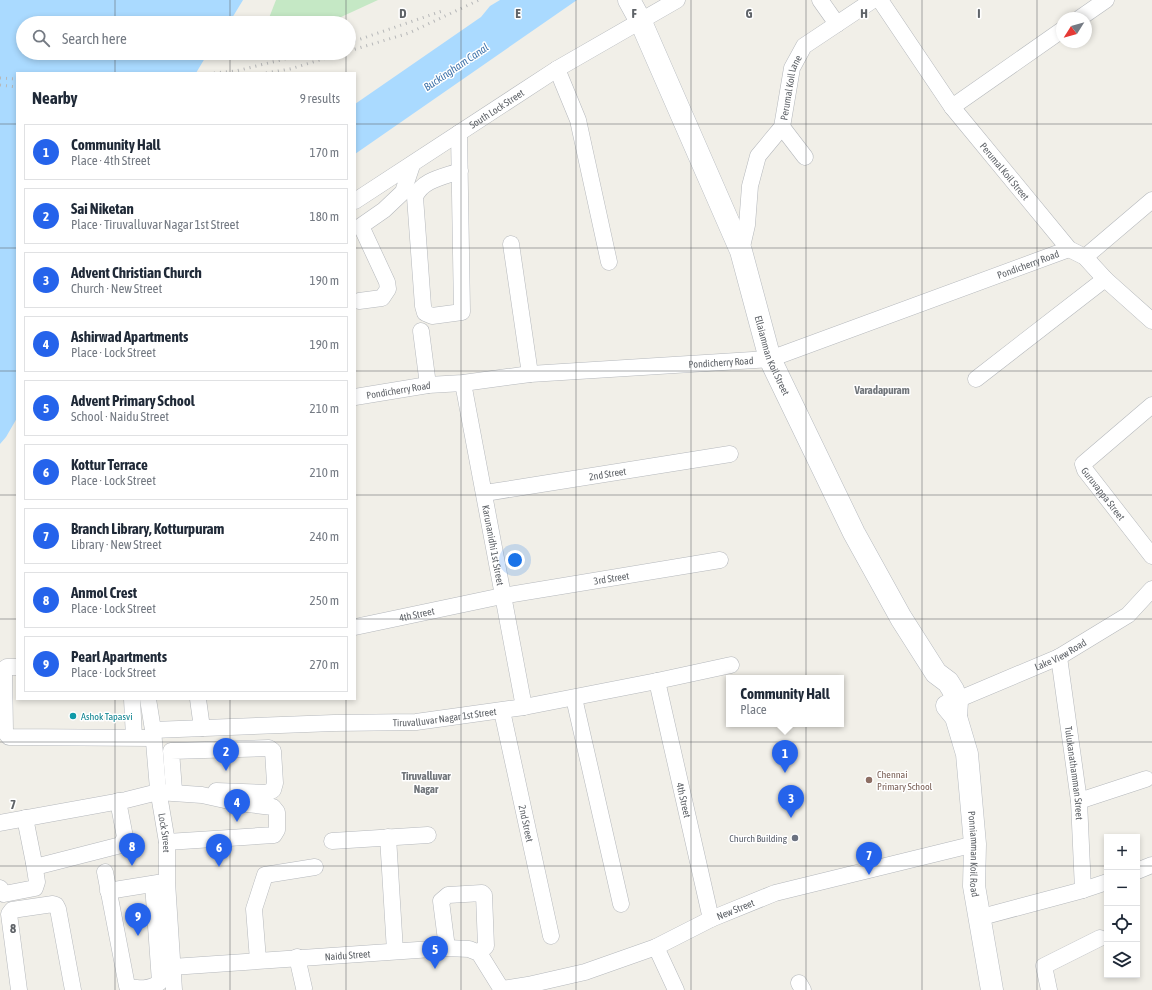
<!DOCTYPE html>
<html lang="en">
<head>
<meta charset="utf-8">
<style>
	:root { --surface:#fff; --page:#f2f2f3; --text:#1f2937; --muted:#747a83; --line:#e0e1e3; --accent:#2563eb }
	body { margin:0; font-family:"Asap Condensed",sans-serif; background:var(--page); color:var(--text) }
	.controls { position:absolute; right:12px; bottom:12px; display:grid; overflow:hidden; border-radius:0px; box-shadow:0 2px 6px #0003 }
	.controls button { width:36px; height:36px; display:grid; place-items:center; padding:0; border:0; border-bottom:1px solid var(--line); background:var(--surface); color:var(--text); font:20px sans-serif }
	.compass { position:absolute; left:1056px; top:12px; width:36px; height:36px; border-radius:50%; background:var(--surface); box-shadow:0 2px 6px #0003; rotate:233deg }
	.you { position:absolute; left:515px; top:560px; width:14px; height:14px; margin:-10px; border:3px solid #fff; border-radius:50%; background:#1a73e8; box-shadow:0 0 0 6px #1a73e833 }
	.badge { display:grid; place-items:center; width:26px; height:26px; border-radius:50%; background:var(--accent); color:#fff; font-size:13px; font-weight:700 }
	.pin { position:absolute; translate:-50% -33px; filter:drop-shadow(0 1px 2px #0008) }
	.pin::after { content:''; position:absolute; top:21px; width:14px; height:12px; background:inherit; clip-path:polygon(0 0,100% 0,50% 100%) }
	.popup { position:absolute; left:726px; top:675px; width:118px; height:52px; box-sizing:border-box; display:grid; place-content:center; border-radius:0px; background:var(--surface); filter:drop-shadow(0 1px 3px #0005); font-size:13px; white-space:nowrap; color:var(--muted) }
	.popup b { font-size:15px; color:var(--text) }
	.popup::after { content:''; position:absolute; left:50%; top:100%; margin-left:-8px; border:8px solid transparent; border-top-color:var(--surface) }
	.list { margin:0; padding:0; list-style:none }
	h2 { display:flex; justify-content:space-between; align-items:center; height:52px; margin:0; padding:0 16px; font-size:17px }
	h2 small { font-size:13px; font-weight:400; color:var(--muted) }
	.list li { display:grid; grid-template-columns:26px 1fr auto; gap:12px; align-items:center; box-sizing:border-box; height:56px; margin:0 8px 8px; padding:0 8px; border:1px solid var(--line); border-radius:0px }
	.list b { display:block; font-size:15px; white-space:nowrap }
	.list p { margin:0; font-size:13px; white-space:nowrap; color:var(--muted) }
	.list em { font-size:13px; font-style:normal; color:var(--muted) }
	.icon { flex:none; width:22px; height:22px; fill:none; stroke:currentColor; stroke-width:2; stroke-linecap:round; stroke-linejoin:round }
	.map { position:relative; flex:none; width:1152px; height:990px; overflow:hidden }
	.search { position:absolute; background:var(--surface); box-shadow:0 2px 6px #0003; left:16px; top:16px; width:340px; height:44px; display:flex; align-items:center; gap:10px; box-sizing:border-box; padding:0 14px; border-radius:22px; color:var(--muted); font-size:15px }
	.panel { position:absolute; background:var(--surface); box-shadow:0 2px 6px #0003; left:16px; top:72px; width:340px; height:628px; border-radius:0px }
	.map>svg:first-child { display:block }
	.green { fill:#c5e8c5 }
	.water { fill:#aadaff }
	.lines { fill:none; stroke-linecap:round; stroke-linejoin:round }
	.street-casing { stroke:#b5b8bc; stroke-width:17 }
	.secondary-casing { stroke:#b6babf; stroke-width:23 }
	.street { stroke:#fff; stroke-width:16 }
	.secondary { stroke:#fff; stroke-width:22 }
	.rail { stroke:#b6b7b8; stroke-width:3; stroke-dasharray:1 5; stroke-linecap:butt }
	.grid { fill:none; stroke:#5f6368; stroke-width:1; stroke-opacity:0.55 }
	.culture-dot { fill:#0f9aa8; stroke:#fff; stroke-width:1.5 }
	.education-dot { fill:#8d6e63; stroke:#fff; stroke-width:1.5 }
	.worship-dot { fill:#6b7280; stroke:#fff; stroke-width:1.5 }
	.labels { text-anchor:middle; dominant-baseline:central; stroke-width:3; stroke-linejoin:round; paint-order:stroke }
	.street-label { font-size:10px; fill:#5f6368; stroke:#fff }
	.culture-label { font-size:10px; fill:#0d838f; stroke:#fff; text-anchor:start }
	.education-label { font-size:10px; fill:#785e54; stroke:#fff; text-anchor:start }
	.worship-label { font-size:10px; fill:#5b616d; stroke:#fff; text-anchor:end }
	.water-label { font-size:11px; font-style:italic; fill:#4174aa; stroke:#fff }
	.neighbourhood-label { font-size:11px; font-weight:bold; fill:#70757a; stroke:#fff }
	.grid-label { font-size:13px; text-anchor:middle; font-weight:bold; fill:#5f6368; stroke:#fff; stroke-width:3; stroke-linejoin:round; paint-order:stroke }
</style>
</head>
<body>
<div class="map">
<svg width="1152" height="990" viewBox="0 0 1152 990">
	<rect width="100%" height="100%" fill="#f1efe8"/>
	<polygon class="green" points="276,0 378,0 328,23 267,23"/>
	<g class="water">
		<polygon points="0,0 243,0 229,23 23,23 23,53 208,53 196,73 17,73 17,418 6,437 0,444"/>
		<polygon points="500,0 577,0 355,154 355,104 481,17 490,6"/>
	</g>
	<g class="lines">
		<g class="street-casing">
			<g id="street">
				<polyline points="820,0 837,24"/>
				<path id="s1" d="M880 0 952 107 1069 249 1085 257 1105 279 1152 321"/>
				<polyline points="1080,18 1106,0"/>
				<polyline points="557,69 578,120 609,262"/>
				<polyline points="952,107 1062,30"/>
				<polyline points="782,127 805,157"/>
				<path d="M459 133 462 312 432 316 425 313 423 306 415 197C422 180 443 177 460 171"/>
				<path id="s2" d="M355 201 557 69 677 0"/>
				<polyline points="511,244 530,374"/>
				<path id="s3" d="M741 251 747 225 750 186 758 156 782 127 792 68 804 46 873 0"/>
				<polyline points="1085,257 1152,200"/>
				<polyline points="359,301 382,298 388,289 387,282 361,226 384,210 403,192 412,165"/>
				<polyline points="421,331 428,385"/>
				<polyline points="976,379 1105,279"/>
				<path id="s4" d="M463 383 524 707"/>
				<path id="s5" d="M355 397 428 385 463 383 530 374 770 359 1069 249"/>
				<path id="s6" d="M1152 405 1083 464 1085 470 1152 556"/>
				<path id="s7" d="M485 493 730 454"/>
				<path id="s8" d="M355 627 502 596 720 560"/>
				<path id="s9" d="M1059 657 1079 801 1083 890"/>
				<polyline points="17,667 7,667 4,669 5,732 9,737 153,738"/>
				<path id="s10" d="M657 681 711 919"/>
				<polyline points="574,698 621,904"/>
				<polyline points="132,699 134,737"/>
				<path id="s11" d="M148 699 153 730 158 789 167 842V882L174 990"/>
				<polyline points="198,699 202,728"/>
				<path id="s12" d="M957 700 1059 657 1128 615 1152 589"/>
				<path id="s13" d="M502 711 551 936"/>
				<path id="s14" d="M153 730 334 723 416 722 524 707 657 681 731 665"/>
				<polyline points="174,790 171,751 269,748 273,751 275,783 273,790 267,793 216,791"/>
				<polyline points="1079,801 1146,779"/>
				<polyline points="25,818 34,863 39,866 121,845 125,837 118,801"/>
				<polyline points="0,823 126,800 158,792 202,795 238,803 273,807 277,812 277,830 274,835 167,842"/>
				<polyline points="388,837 395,951"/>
				<polyline points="332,841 428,835"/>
				<polyline points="1137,871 1152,865"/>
				<path d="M105 872 127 986C137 990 152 989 160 982L153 884"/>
				<polyline points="0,888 4,894 35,888 37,882 34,863"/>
				<polyline points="108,891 164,882"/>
				<polyline points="978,918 1083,890 1107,882"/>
				<polyline points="656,947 676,990"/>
				<polyline points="447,948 441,901 448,895 482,893 484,895 486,946 479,953"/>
				<polyline points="297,957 304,988"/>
				<polyline points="258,960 254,909 265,875 315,867"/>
				<path id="s15" d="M172 967 447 948 469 949 479 953 502 990"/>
				<polyline points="799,983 803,990"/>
				<path id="s16" d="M502 989 528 985 585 972 656 947 711 919 775 893 975 844"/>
				<polyline points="19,990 9,914 12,910 53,904 56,905 58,909 73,990"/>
				<polyline points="1049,990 1044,966 1100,938"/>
			</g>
		</g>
		<g class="secondary-casing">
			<g id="secondary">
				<path id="s17" d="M629 0 641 22 741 251 770 359 854 533 901 618 936 673 948 682 953 690 957 701 956 717"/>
				<path id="s18" d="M947 706 956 717 967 754 975 844 974 886 992 990"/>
			</g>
		</g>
		<use href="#street" class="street"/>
		<use href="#secondary" class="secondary"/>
		<g class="rail">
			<polyline points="349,43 445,10"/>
			<polyline points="349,51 409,33 479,0"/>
			<polyline points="214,73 236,71 309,53"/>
			<polyline points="266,73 290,69 343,53"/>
			<polyline points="0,78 17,79"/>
			<polyline points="0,85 17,87"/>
		</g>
	</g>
	<path class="grid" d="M115 0V23M230 0V23M346 0V23M461 0V990M576 0V990M691 0V990M806 0V990M922 0V990M1037 0V990M115 53V73M230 53V73M346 53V73M0 124H17M355 124H1152M0 248H17M355 248H1152M0 371H17M355 371H1152M0 495H17M355 495H1152M0 619H17M355 619H1152M115 699V990M230 699V990M346 699V990M0 742H1152M0 866H1107M1137 866H1152"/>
	<circle class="culture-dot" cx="73" cy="716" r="4"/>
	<circle class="education-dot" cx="869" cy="780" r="4"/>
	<circle class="worship-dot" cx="795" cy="838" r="4"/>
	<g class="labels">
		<g class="street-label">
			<text stroke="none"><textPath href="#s3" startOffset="175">Perumal Koil Lane</textPath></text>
			<text stroke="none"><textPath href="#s2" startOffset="169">South Lock Street</textPath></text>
			<text stroke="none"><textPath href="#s1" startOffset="212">Perumal Koil Street</textPath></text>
			<text stroke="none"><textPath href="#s5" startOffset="692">Pondicherry Road</textPath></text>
			<text stroke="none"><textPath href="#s17" startOffset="384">Ellaiamman Koil Street</textPath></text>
			<text stroke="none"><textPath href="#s5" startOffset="368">Pondicherry Road</textPath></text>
			<text stroke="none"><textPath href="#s5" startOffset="44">Pondicherry Road</textPath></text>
			<text stroke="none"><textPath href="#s7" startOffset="124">2nd Street</textPath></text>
			<text stroke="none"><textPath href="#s6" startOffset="127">Guruvappa Street</textPath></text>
			<text stroke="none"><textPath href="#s4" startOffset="165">Karunanidhi 1st Street</textPath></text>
			<text stroke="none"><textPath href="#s8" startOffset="261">3rd Street</textPath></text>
			<text stroke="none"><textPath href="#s8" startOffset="63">4th Street</textPath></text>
			<text stroke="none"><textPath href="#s12" startOffset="113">Lake View Road</textPath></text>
			<text stroke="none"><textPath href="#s14" startOffset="292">Tiruvalluvar Nagar 1st Street</textPath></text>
			<text stroke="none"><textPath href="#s9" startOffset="117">Tulukanathamman Street</textPath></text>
			<text stroke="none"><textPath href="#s10" startOffset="122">4th Street</textPath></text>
			<text stroke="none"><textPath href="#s13" startOffset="115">2nd Street</textPath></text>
			<text stroke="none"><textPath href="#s11" startOffset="135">Lock Street</textPath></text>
			<text stroke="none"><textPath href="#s18" startOffset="153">Ponniamman Koil Road</textPath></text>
			<text stroke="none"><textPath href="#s16" startOffset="248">New Street</textPath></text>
			<text stroke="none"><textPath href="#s15" startOffset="176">Naidu Street</textPath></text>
		</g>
		<g class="culture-label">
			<text x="81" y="716">Ashok Tapasvi</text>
		</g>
		<g class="education-label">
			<text x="877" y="774">Chennai<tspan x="877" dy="12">Primary School</tspan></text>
		</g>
		<g class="worship-label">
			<text x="787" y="838">Church Building</text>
		</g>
		<g class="water-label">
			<text transform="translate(456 67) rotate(-34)">Buckingham Canal</text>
		</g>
		<g class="neighbourhood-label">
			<text x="882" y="390">Varadapuram</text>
			<text x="426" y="776">Tiruvalluvar<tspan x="426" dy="13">Nagar</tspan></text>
		</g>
	</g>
	<g class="grid-label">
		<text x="403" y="18">D</text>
		<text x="518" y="18">E</text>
		<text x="634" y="18">F</text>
		<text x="749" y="18">G</text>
		<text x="864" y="18">H</text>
		<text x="979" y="18">I</text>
		<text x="13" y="809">7</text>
		<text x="13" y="933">8</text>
	</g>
</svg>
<div class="controls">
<button>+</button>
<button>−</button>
<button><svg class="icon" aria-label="locate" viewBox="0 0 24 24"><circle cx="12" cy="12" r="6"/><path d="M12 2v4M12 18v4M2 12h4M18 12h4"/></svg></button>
<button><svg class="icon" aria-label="layers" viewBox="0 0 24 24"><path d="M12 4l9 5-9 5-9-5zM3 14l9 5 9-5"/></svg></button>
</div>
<svg class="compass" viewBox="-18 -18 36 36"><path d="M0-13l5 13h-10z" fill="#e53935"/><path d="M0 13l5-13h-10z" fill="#747a83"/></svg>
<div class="you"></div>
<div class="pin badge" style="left:785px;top:773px">1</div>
<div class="popup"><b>Community Hall</b>Place</div>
<div class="pin badge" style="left:226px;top:771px">2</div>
<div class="pin badge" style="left:791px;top:818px">3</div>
<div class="pin badge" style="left:237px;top:822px">4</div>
<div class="pin badge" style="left:435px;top:969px">5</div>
<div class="pin badge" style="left:219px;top:867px">6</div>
<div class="pin badge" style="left:869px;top:875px">7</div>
<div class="pin badge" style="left:132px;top:866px">8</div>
<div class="pin badge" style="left:138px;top:936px">9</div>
<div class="search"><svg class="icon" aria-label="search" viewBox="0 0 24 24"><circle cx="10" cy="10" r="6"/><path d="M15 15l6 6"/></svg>Search here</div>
<section class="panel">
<h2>Nearby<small>9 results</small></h2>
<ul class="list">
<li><span class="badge">1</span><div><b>Community Hall</b><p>Place · 4th Street</p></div><em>170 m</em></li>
<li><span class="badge">2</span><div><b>Sai Niketan</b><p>Place · Tiruvalluvar Nagar 1st Street</p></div><em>180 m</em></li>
<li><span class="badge">3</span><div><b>Advent Christian Church</b><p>Church · New Street</p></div><em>190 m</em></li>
<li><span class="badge">4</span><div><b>Ashirwad Apartments</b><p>Place · Lock Street</p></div><em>190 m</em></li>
<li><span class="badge">5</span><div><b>Advent Primary School</b><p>School · Naidu Street</p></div><em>210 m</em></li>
<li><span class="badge">6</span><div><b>Kottur Terrace</b><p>Place · Lock Street</p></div><em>210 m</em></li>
<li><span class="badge">7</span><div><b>Branch Library, Kotturpuram</b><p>Library · New Street</p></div><em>240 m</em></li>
<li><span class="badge">8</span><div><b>Anmol Crest</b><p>Place · Lock Street</p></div><em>250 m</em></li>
<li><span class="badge">9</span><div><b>Pearl Apartments</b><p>Place · Lock Street</p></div><em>270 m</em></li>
</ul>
</section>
</div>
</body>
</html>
